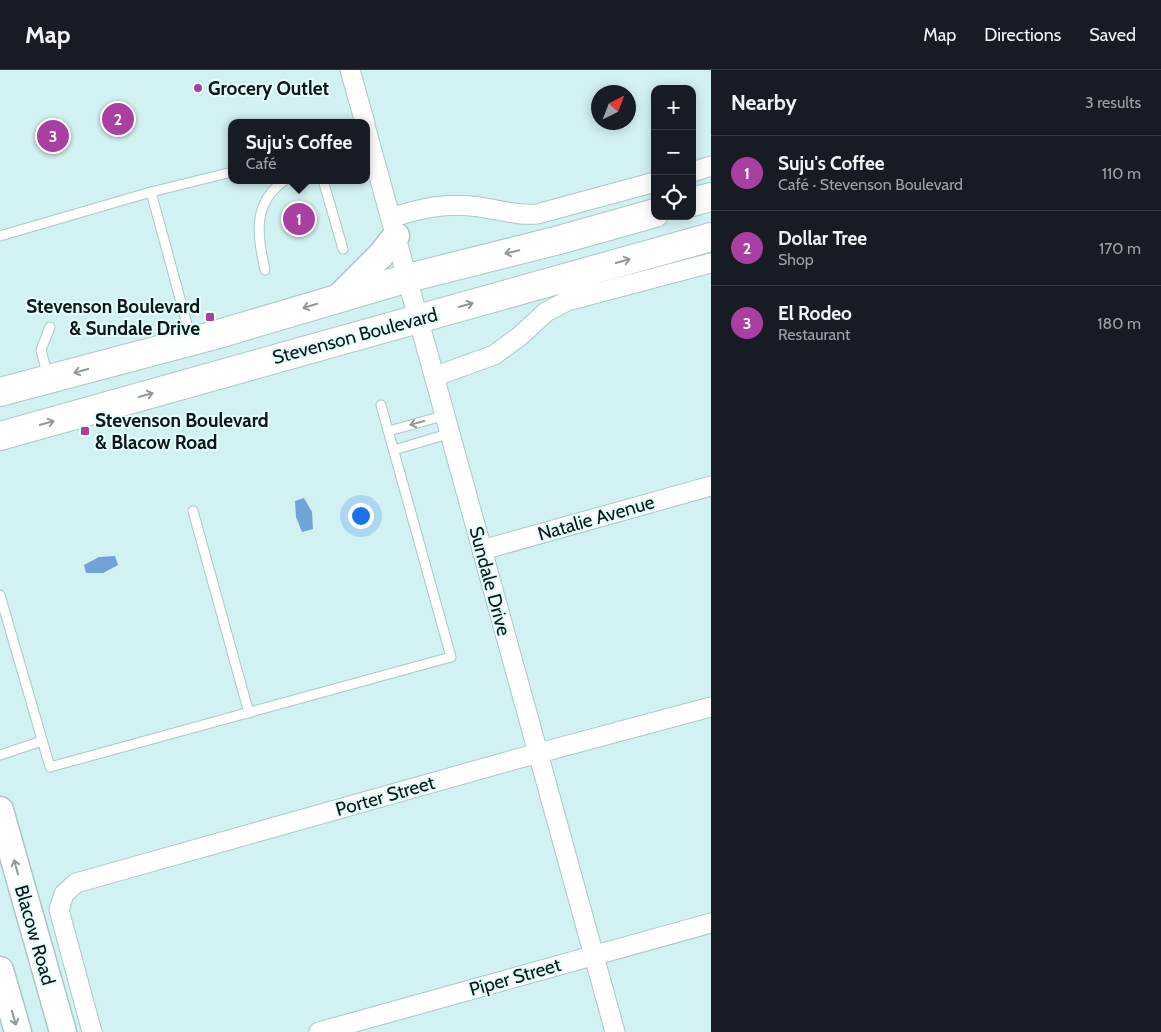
<!DOCTYPE html>
<html lang="en">
<head>
<meta charset="utf-8">
<style>
	:root { --surface:#171b24; --page:#242831; --text:#f1f3f6; --muted:#9ea1a6; --line:#363941; --accent:#a83fa1 }
	body { margin:0; font-family:Cabin,sans-serif; background:var(--page); color:var(--text) }
	.controls { position:absolute; right:15px; top:15px; display:grid; overflow:hidden; border-radius:10px; box-shadow:0 2px 12px #0003 }
	.controls button { width:45px; height:45px; display:grid; place-items:center; padding:0; border:0; border-bottom:1px solid var(--line); background:var(--surface); color:var(--text); font:25px sans-serif }
	.compass { position:absolute; left:591px; top:15px; width:45px; height:45px; border-radius:50%; background:var(--surface); box-shadow:0 2px 12px #0003; rotate:42deg }
	.you { position:absolute; left:360px; top:445px; width:18px; height:18px; margin:-12px; border:4px solid #fff; border-radius:50%; background:#1a73e8; box-shadow:0 0 0 8px #1a73e833 }
	.badge { display:grid; place-items:center; width:32px; height:32px; border-radius:50%; background:var(--accent); color:#fff; font-size:16px; font-weight:700 }
	.pin { position:absolute; translate:-50% -50%; border:2px solid #fff; box-shadow:0 1px 5px #0006 }
	.popup { position:absolute; left:228px; top:49px; width:142px; height:65px; box-sizing:border-box; display:grid; place-content:center; border-radius:10px; background:var(--surface); filter:drop-shadow(0 1px 4px #0005); font-size:16px; white-space:nowrap; color:var(--muted) }
	.popup b { font-size:19px; color:var(--text) }
	.popup::after { content:''; position:absolute; left:50%; top:100%; margin-left:-10px; border:10px solid transparent; border-top-color:var(--surface) }
	.list { margin:0; padding:0; list-style:none }
	h2 { display:flex; justify-content:space-between; align-items:center; height:65px; margin:0; padding:0 20px; font-size:21px }
	h2 small { font-size:16px; font-weight:400; color:var(--muted) }
	.list li { display:grid; grid-template-columns:32px 1fr auto; gap:15px; align-items:center; box-sizing:border-box; height:75px; padding:0 20px; border-top:1px solid var(--line) }
	.list b { display:block; font-size:19px; white-space:nowrap }
	.list p { margin:0; font-size:16px; white-space:nowrap; color:var(--muted) }
	.list em { font-size:16px; font-style:normal; color:var(--muted) }
	.icon { flex:none; width:28px; height:28px; fill:none; stroke:currentColor; stroke-width:2; stroke-linecap:round; stroke-linejoin:round }
	.map { position:relative; flex:none; width:711px; height:962px; overflow:hidden }
	header { display:flex; align-items:center; gap:30px; box-sizing:border-box; height:70px; padding:0 25px; background:var(--surface); border-bottom:1px solid var(--line) }
	header strong { font-size:24px }
	nav { display:flex; gap:28px; margin-inline-start:auto; font-size:18px }
	main { display:flex }
	aside { flex:1; background:var(--surface) }
	.map>svg:first-child { display:block }
	.water { fill:#71a2d8 }
	.lines { fill:none; stroke-linecap:round; stroke-linejoin:round }
	.lane-casing { stroke:#aac8c9; stroke-width:11 }
	.street-casing { stroke:#aac8c9; stroke-width:21 }
	.secondary-casing { stroke:#aac8c9; stroke-width:29 }
	.primary-casing { stroke:#aac8c9; stroke-width:30 }
	.lane { stroke:#fff; stroke-width:9 }
	.street { stroke:#fff; stroke-width:19 }
	.secondary { stroke:#fff; stroke-width:26 }
	.primary { stroke:#fff; stroke-width:28 }
	.oneway { stroke:#929797 }
	.poi-dot { fill:#a83fa1; stroke:#e4fdfe; stroke-width:2 }
	.labels { text-anchor:middle; dominant-baseline:central; stroke-width:4; stroke-linejoin:round; paint-order:stroke }
	.poi-label { font-size:19px; font-weight:bold; fill:#0c1718; stroke:#e4fdfe; text-anchor:start }
	.street-label { font-size:19px; fill:#0c1718; stroke:#e4fdfe }
</style>
</head>
<body>
<header>
<strong>Map</strong>
<nav><a>Map</a><a>Directions</a><a>Saved</a></nav>
</header>
<main>
<div class="map">
<svg width="711" height="962" viewBox="0 0 711 962">
	<rect width="100%" height="100%" fill="#d2f1f2"/>
	<g class="water">
		<polygon points="304,428 312,442 313,459 302,462 296,447 295,431"/>
		<polygon points="115,486 118,495 103,503 86,503 84,495 99,487"/>
	</g>
	<g class="lines">
		<g class="lane-casing">
			<g id="lane">
				<polyline points="323,110 343,179"/>
				<polyline points="151,122 191,269"/>
				<polyline points="0,166 151,122 232,102"/>
				<path d="M265 200C257 165 252 133 285 110"/>
				<polyline points="48,307 41,280 50,257"/>
				<polyline points="389,361 446,345"/>
				<polyline points="394,380 451,363"/>
				<polyline points="193,441 249,643"/>
				<polyline points="0,525 50,697 451,587 381,335"/>
				<polyline points="0,685 42,671"/>
			</g>
		</g>
		<g class="street-casing">
			<g id="street">
				<polyline points="350,0 365,53"/>
				<polyline points="366,59 615,962"/>
				<polyline points="692,102 711,96"/>
				<path d="M391 148C417 139 444 133 471 136 494 138 514 146 537 144L655 112"/>
				<polyline points="436,306 494,285 520,266 546,242 567,231 711,193"/>
				<polyline points="482,480 711,416"/>
				<polyline points="92,962 59,840 64,824 76,813 513,690 711,637"/>
				<polyline points="319,962 711,853"/>
			</g>
		</g>
		<g class="secondary-casing">
			<g id="secondary">
				<polyline points="338,228 381,185 396,166"/>
				<polyline points="0,740 63,962"/>
				<polyline points="0,900 18,962"/>
			</g>
		</g>
		<g class="primary-casing">
			<g id="primary">
				<polyline points="692,132 711,127"/>
				<polyline points="0,322 215,265 408,208 559,170 655,143"/>
				<polyline points="0,366 711,167"/>
			</g>
		</g>
		<use href="#lane" class="lane"/>
		<use href="#street" class="street"/>
		<use href="#secondary" class="secondary"/>
		<use href="#primary" class="primary"/>
	</g>
	<defs><path id="oneway-shaft" d="M-6 0H5M1.5-3L5.5 0L1.5 3" fill="none" stroke-width="1.6" stroke-linecap="round" stroke-linejoin="round" transform="scale(1.25)"/></defs>
	<g class="oneway">
		<use href="#oneway-shaft" transform="translate(512 182) rotate(166)"/>
		<use href="#oneway-shaft" transform="translate(623 191) rotate(-16)"/>
		<use href="#oneway-shaft" transform="translate(466 235) rotate(-16)"/>
		<use href="#oneway-shaft" transform="translate(310 236) rotate(163)"/>
		<use href="#oneway-shaft" transform="translate(81 301) rotate(165)"/>
		<use href="#oneway-shaft" transform="translate(146 325) rotate(-16)"/>
		<use href="#oneway-shaft" transform="translate(47 353) rotate(-16)"/>
		<use href="#oneway-shaft" transform="translate(417 353) rotate(165)"/>
		<use href="#oneway-shaft" transform="translate(16 797) rotate(-106)"/>
		<use href="#oneway-shaft" transform="translate(14 948) rotate(74)"/>
	</g>
	<g class="poi-dot">
		<circle cx="198" cy="18" r="5"/>
		<rect x="205" y="242" width="10" height="10" rx="2.5"/>
		<rect x="80" y="356" width="10" height="10" rx="2.5"/>
	</g>
	<g class="labels">
		<g class="poi-label">
			<text x="208" y="18">Grocery Outlet</text>
			<text x="200" y="236" text-anchor="end">Stevenson Boulevard<tspan x="200" dy="22">&amp; Sundale Drive</tspan></text>
			<text x="95" y="350">Stevenson Boulevard<tspan x="95" dy="22">&amp; Blacow Road</tspan></text>
		</g>
		<g class="street-label">
			<text transform="translate(355 266) rotate(-15)">Stevenson Boulevard</text>
			<text transform="translate(596 448) rotate(-16)">Natalie Avenue</text>
			<text transform="translate(490 511) rotate(75)">Sundale Drive</text>
			<text transform="translate(385 726) rotate(-16)">Porter Street</text>
			<text transform="translate(35 865) rotate(74)">Blacow Road</text>
			<text transform="translate(515 907) rotate(-16)">Piper Street</text>
		</g>
	</g>
</svg>
<div class="controls">
<button>+</button>
<button>−</button>
<button><svg class="icon" aria-label="locate" viewBox="0 0 24 24"><circle cx="12" cy="12" r="6"/><path d="M12 2v4M12 18v4M2 12h4M18 12h4"/></svg></button>
</div>
<svg class="compass" viewBox="-18 -18 36 36"><path d="M0-13l5 13h-10z" fill="#e53935"/><path d="M0 13l5-13h-10z" fill="#9ea1a6"/></svg>
<div class="you"></div>
<div class="pin badge" style="left:299px;top:149px">1</div>
<div class="popup"><b>Suju's Coffee</b>Café</div>
<div class="pin badge" style="left:118px;top:49px">2</div>
<div class="pin badge" style="left:53px;top:66px">3</div>
</div>
<aside>
<h2>Nearby<small>3 results</small></h2>
<ul class="list">
<li><span class="badge">1</span><div><b>Suju's Coffee</b><p>Café · Stevenson Boulevard</p></div><em>110 m</em></li>
<li><span class="badge">2</span><div><b>Dollar Tree</b><p>Shop</p></div><em>170 m</em></li>
<li><span class="badge">3</span><div><b>El Rodeo</b><p>Restaurant</p></div><em>180 m</em></li>
</ul>
</aside>
</main>
</body>
</html>
